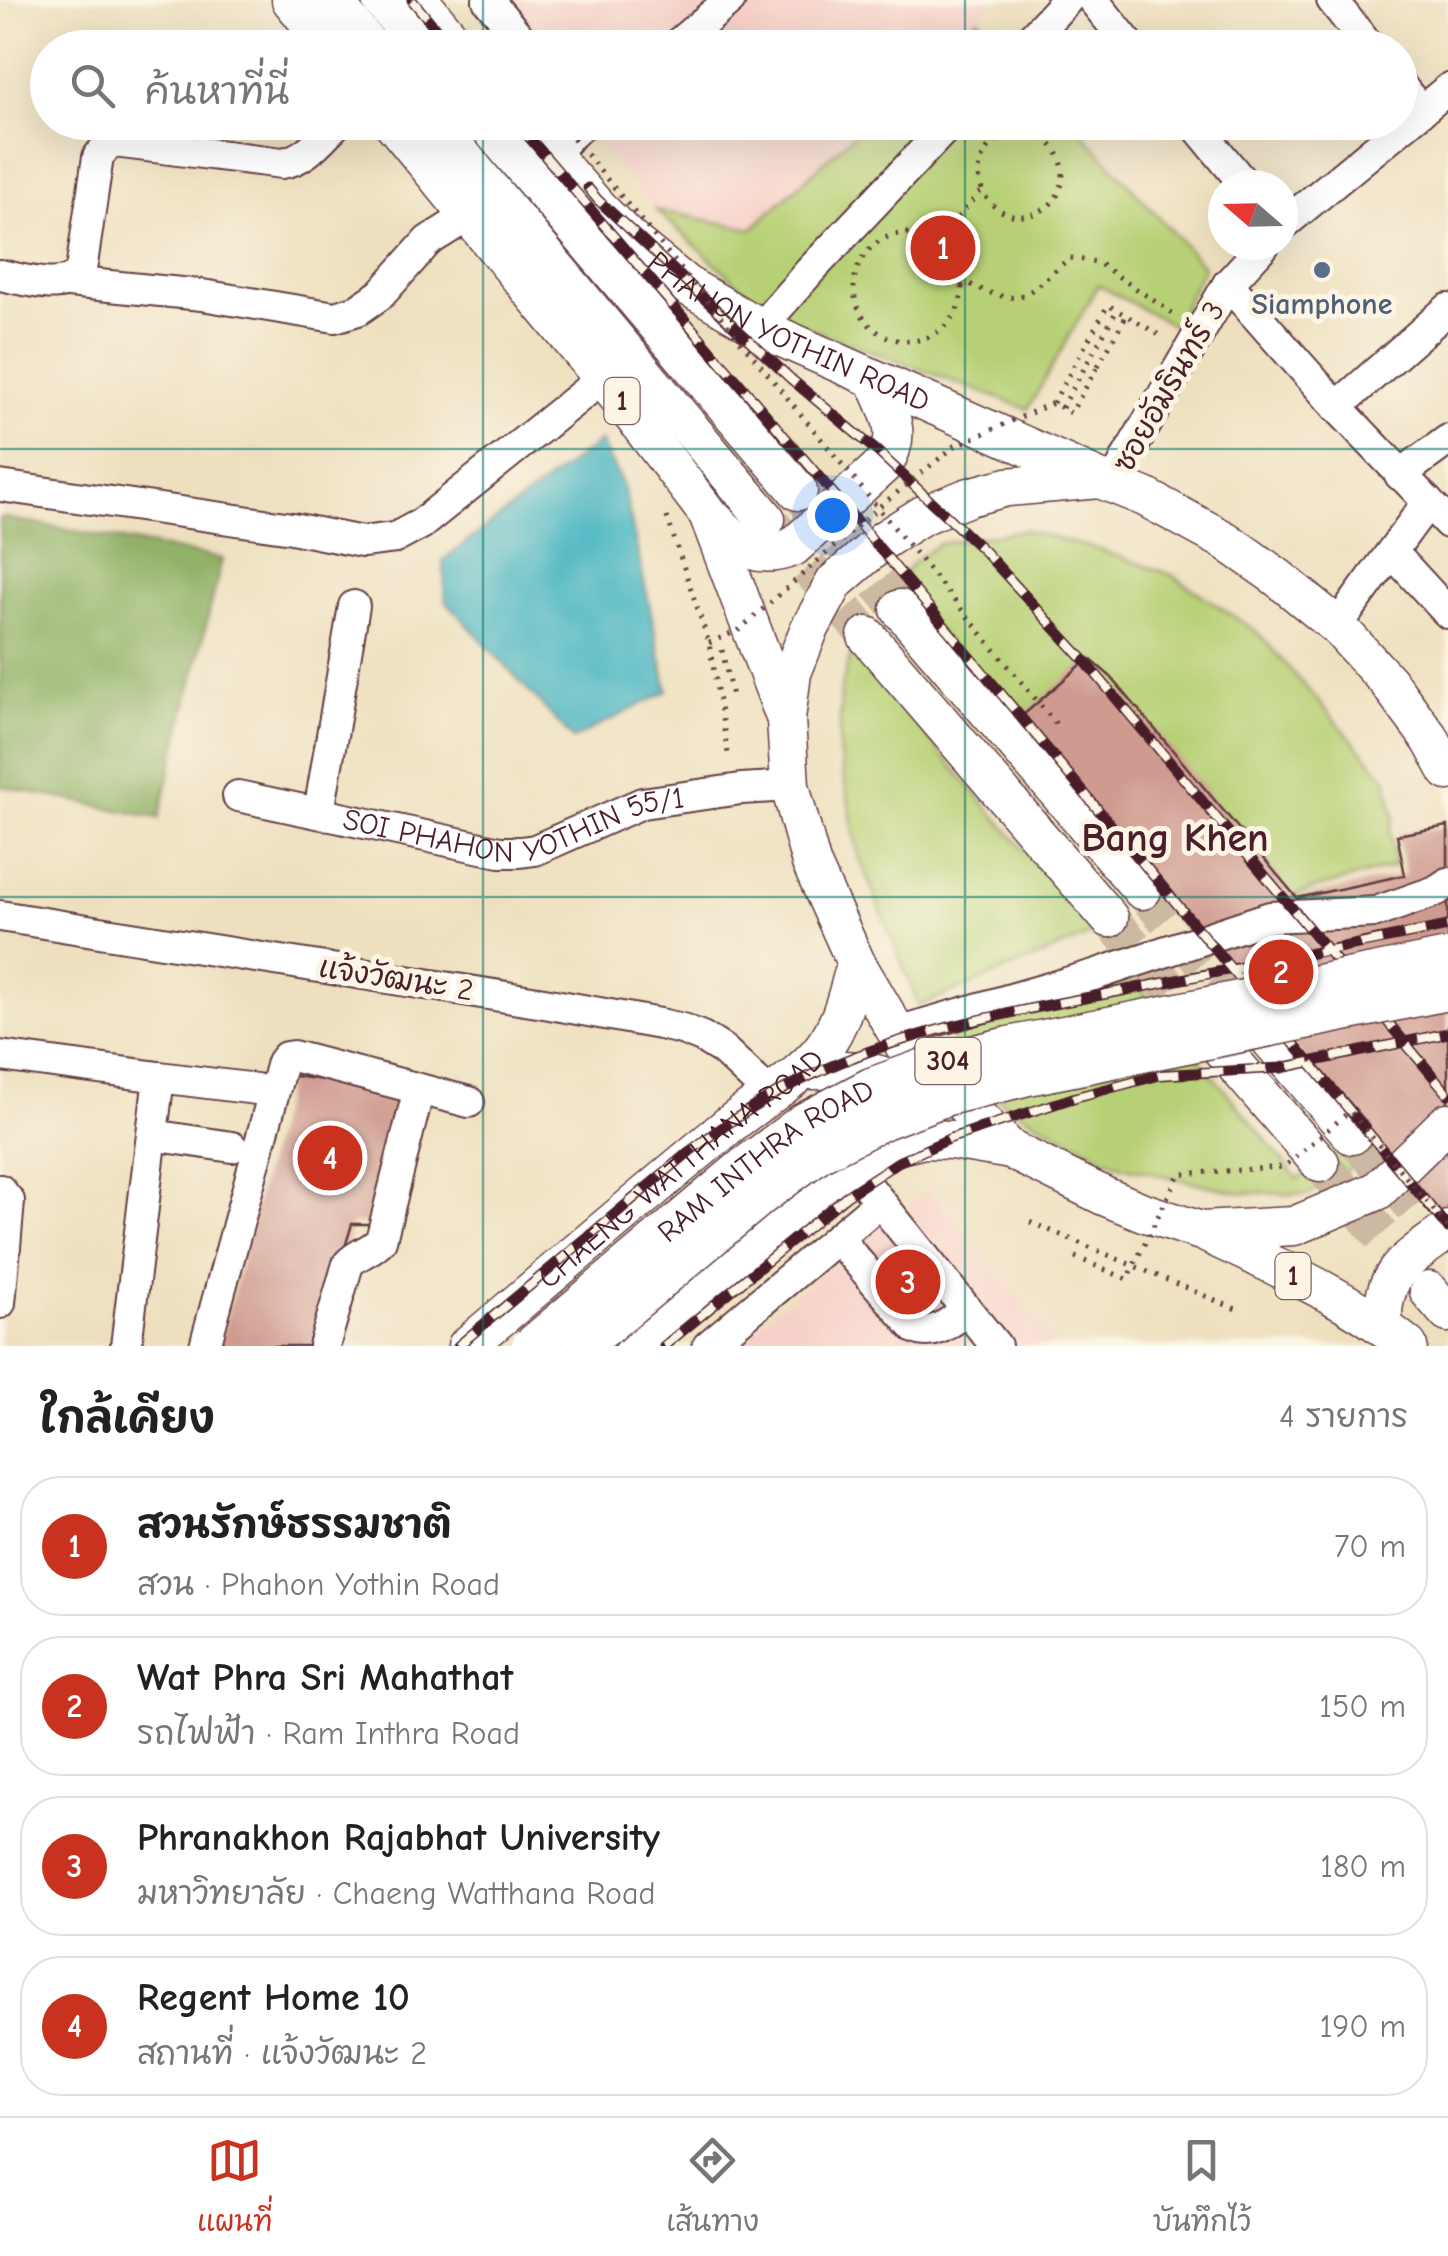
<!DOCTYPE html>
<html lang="th">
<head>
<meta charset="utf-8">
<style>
	:root { --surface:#fff; --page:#f6f6f6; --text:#222; --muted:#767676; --line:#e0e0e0; --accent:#c8321e }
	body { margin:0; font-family:"Comic Neue","Playpen Sans Thai",sans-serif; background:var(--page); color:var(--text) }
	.compass { position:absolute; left:1208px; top:170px; width:90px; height:90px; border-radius:50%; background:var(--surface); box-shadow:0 10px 40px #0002; rotate:290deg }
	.you { position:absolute; left:832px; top:515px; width:35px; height:35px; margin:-25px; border:8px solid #fff; border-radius:50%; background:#1a73e8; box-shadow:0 0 0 15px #1a73e833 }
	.badge { display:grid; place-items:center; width:65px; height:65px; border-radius:50%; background:var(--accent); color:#fff; font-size:32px; font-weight:700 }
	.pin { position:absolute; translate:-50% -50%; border:5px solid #fff; box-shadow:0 2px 10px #0006 }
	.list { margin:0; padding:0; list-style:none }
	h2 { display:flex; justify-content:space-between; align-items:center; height:130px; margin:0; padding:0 40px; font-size:42px }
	h2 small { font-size:32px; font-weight:400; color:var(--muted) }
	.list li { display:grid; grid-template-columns:65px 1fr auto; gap:30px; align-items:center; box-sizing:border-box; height:140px; margin:0 20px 20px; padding:0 20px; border:2px solid var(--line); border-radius:40px }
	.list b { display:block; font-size:38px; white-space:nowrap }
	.list p { margin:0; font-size:32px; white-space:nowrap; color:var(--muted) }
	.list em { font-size:32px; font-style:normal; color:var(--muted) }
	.icon { flex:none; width:55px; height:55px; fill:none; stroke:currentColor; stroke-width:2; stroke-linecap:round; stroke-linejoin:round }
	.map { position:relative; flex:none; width:1448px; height:1346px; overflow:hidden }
	.search { position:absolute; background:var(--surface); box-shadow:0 10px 40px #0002; left:30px; right:30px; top:30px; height:110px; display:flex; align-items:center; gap:25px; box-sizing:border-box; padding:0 35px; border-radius:55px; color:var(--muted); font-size:38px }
	.sheet { height:770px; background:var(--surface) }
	nav { display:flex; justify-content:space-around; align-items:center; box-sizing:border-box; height:140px; border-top:2px solid var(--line); background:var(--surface); font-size:28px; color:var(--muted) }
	nav a { display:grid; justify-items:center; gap:5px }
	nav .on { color:var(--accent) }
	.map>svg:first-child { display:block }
	.built { fill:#f7d1c9 }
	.green { fill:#b7d075; stroke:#807850; stroke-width:2.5 }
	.forest { fill:#91b266; stroke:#6e6848; stroke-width:2.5 }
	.water { fill:#48b6c2; stroke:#496a76; stroke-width:2.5 }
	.building { fill:#cf9b90 }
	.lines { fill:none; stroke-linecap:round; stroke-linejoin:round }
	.major-tunnel { stroke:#cdb9a1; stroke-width:38; stroke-dasharray:38 19; stroke-linecap:butt }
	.minor-casing { stroke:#633c41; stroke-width:34 }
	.major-casing { stroke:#633c41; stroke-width:41 }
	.path { stroke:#633c41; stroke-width:5; stroke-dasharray:2.5 8; stroke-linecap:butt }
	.minor { stroke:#fff; stroke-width:30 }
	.major { stroke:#fff; stroke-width:38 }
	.rail-casing { stroke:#4a1f2b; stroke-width:11 }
	.rail { stroke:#fcf5e5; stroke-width:8; stroke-dasharray:22; stroke-linecap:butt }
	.major-bridge-casing { stroke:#633c41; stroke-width:41; stroke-linecap:butt }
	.path-bridge { stroke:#633c41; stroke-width:5; stroke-dasharray:2.5 8; stroke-linecap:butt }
	.major-bridge { stroke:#fff; stroke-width:38 }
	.grid { fill:none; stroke:#0f766e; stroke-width:2.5; stroke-opacity:0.55 }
	.service-dot { fill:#5c6f8a; stroke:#fcf5e5; stroke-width:4 }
	.labels { text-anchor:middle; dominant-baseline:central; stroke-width:10; stroke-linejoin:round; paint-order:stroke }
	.shield { fill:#fcf5e5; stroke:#7f5f63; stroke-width:2.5 }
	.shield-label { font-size:28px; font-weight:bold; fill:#4a1f2b }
	.service-label { font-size:30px; font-weight:bold; fill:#4e5e75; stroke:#fcf5e5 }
	.street-label { font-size:30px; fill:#4a1f2b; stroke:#fcf5e5 }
	.district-label { font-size:40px; font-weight:bold; fill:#4a1f2b; stroke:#fcf5e5 }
</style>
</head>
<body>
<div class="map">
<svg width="1448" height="1346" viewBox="0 0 1448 1346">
	<rect width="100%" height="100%" fill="#fcf5e5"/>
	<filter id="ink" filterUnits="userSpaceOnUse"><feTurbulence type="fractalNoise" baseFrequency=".01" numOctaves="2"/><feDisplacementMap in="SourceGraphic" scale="20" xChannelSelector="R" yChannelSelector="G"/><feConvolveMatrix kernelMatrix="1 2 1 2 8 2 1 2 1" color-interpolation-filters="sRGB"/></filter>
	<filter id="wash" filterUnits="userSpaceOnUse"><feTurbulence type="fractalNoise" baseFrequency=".0048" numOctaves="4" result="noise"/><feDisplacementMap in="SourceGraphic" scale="40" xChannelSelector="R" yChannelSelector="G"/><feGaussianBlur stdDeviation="2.25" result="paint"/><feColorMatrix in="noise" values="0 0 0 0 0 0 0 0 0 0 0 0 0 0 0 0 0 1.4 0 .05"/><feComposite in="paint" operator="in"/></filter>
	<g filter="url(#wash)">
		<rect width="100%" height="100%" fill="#eee0bf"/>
		<g class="built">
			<polygon points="470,0 996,0 946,48 512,47"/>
			<polygon points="579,123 866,123 752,229 656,210"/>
			<polygon points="928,1189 1058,1346 729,1346 893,1218"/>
		</g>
		<g class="green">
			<polygon points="978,18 1005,47 946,47"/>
			<polygon points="866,123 1073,123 1204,267 1174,326 1098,285 1028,409 778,317 746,291 656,210 752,229"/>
			<polygon points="1023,530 1097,549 1172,575 1257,632 1387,779 1394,817 1390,831 1395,866 1314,889 1188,932 1011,723 898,583 914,561 939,544"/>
			<polygon points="852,650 1096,933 919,1006 858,854 839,751 841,689"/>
			<polygon points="1134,980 1298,1179 1427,1091 1351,1168 1308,1195 1237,1192 1121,1166 1007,1106 947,1050 957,1034"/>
		</g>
		<polygon class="forest" points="0,517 222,559 159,818 0,786"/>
		<polygon class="water" points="600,441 623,485 668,691 573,739 446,601 443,560"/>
		<g id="blocks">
			<g class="building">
				<polygon points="1089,658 1111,677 1297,898 1405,875 1397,835 1448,826 1448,1227 1341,1100 1014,723"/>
				<polygon points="289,1075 409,1093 377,1224 352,1224 315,1346 219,1346"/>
			</g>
		</g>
	</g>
	<g filter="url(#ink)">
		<use href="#blocks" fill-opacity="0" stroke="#633c41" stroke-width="2.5"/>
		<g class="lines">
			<g class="major-tunnel">
				<polyline points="803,497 900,609"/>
				<polyline points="771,524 867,636"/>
				<polyline points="1142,890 1254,1021"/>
				<polyline points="1109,918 1207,1032"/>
				<polyline points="1352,1135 1448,1246"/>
				<polyline points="1320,1163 1424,1285"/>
			</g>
			<g class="minor-casing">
				<g id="minor">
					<polyline points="488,0 528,48"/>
					<polyline points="1093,0 1132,48"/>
					<polyline points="1332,0 1370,48"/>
					<polyline points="673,48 730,0"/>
					<polyline points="1022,48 1067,0"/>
					<polyline points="1400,85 1421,111"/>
					<polyline points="1193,122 1245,185"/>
					<polyline points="550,156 584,122"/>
					<polyline points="1283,225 1448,89"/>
					<path d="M0 275C23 279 76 297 82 264L98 157 106 147 114 142 282 163C306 160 321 138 338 122"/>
					<polyline points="68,282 202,295 335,317 358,310 381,294 428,241 468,216"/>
					<polyline points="1228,284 1337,407 1448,523"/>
					<polyline points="760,328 810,271 951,122"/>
					<polyline points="1337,407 1448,309"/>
					<polyline points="1400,475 1448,440"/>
					<polyline points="1114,484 1127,457 1228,284 1264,245"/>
					<polyline points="0,486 292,528 362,542 395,538 421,524 603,378"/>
					<polyline points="1392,552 1448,613"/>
					<polyline points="1337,626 1428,502"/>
					<path id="s1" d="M238 796 500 852H520L535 850 642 803 741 789 790 786"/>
					<polyline points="319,812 354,606"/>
					<polyline points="0,916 544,1003 660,1024 682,1029 702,1037 723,1050 770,1094"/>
					<polyline points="897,1032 1094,975 1270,917 1376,912 1436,891 1448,883"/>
					<polyline points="0,1056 159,1077 126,1346"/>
					<polyline points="159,1077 256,1089"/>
					<polyline points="419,1089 469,1102"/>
					<polyline points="152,1135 232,1147"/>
					<polyline points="852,1167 996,1346"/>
					<polyline points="0,1190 9,1201 0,1303"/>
					<path d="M837 1238 915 1328C935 1338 951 1321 967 1310"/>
					<path d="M205 1346 282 1062 286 1057 293 1056 419 1089 381 1240C372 1251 358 1253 348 1264L324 1346"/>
					<polyline points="708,1346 880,1202"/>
				</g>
			</g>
			<g class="major-casing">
				<g id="major">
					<polyline points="291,0 330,48"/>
					<polyline points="332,0 371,48"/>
					<polyline points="381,0 421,48"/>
					<polyline points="419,0 459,48"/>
					<polyline points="392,122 624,404 708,514 785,717"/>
					<polyline points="434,122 766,519"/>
					<polyline points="485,122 798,491"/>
					<path id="s2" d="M522 122 600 210 628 238 686 285 760 328 1093 476"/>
					<path d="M711 517C739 543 753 563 793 547L883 465C904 434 889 413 876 382"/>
					<polyline points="900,609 1142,890"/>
					<polyline points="867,636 1109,918"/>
					<polyline points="1448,771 1431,740 1388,682 1337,626 1277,577 1226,541 1145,497 1100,479 1007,487 969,497 923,515 882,541 835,582 809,630 792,673 786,719 790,786 811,863 856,963 906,1048 1011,1150 1104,1196 1143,1212 1201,1231 1294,1226 1377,1191 1448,1122"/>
					<polyline points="1254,1021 1352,1135"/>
					<polyline points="1219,1046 1320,1163"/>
					<path d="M804 1070C825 1070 877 1067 893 1082 894 1083 900 1096 900 1097"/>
					<path d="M1208 1234C1275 1266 1350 1298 1408 1346"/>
					<polyline points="1429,1291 1448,1313"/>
					<path d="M1383 1326C1380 1271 1409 1259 1448 1230"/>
					<path id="s3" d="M467 1346C552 1274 637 1201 723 1130 756 1102 796 1082 823 1048 842 1023 848 993 856 963"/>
					<polyline points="634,1346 871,1152 923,1139 952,1140 1011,1150"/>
				</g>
			</g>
			<g class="path">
				<circle cx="1021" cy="174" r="42"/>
				<circle cx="908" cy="287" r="54"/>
				<polyline points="937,241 982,190"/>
				<path d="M961 280C1026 311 1020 298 1070 258L1097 262 1178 317"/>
				<polyline points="1098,366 1126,316"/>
				<polyline points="1053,403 1108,305 1163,337"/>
				<polyline points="1062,408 1117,310"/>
				<polyline points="667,517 709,643 729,759"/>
				<polyline points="722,650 733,701"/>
				<polyline points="1030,1222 1236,1309"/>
			</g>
			<use href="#minor" class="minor"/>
			<use href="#major" class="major"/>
			<g class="rail-casing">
				<g id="rail">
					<polyline points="412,0 452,48"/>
					<polyline points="516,122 850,513 1448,1228"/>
					<polyline points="588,188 598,200 791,379 878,452 984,551 1084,660 1448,1094"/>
					<path d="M458 1346 690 1151C728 1122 769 1095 812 1075 915 1026 1031 1009 1142 987 1244 967 1346 947 1448 926"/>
					<polyline points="664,1346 846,1196 898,1162 951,1138 1076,1097 1160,1075 1281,1068 1448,1033"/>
				</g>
			</g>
			<use href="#rail" class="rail"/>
			<g class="major-bridge-casing">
				<g id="major-bridge">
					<path id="s4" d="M531 1346 745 1166 804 1122 871 1087 938 1063 1009 1046 1448 958"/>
					<polyline points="582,1346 761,1196 819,1153 884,1120 947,1096 1024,1077 1448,991"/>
				</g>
			</g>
			<g class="path-bridge">
				<polyline points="560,122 1056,724"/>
				<polyline points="709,643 739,630 879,507 955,446 1053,403 1071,413 1098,366"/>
				<polyline points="1075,1257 1127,1279 1179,1174 1284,1167 1350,1111 1448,1227"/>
			</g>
			<use href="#major-bridge" class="major-bridge"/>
		</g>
	</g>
	<path class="grid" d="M483 0V48M965 0V48M483 122V1346M965 122V1346M0 449H1448M0 897H1448"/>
	<circle class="service-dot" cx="1322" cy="270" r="10"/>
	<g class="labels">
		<g class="shield">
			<rect x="604.5" y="378" width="35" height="46" rx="8"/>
			<rect x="915.5" y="1038" width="65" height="46" rx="8"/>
			<rect x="1275.5" y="1253" width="35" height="46" rx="8"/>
		</g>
		<g class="shield-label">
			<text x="622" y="401">1</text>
			<text x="948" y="1061">304</text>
			<text x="1293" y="1276">1</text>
		</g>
		<g class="service-label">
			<text x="1322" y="304">Siamphone</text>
		</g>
		<g class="street-label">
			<text stroke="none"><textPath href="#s2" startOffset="345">PHAHON YOTHIN ROAD</textPath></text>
			<text transform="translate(1169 387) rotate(-60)">ซอยอัมรินทร์ 3</text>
			<text stroke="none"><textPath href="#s1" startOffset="285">SOI PHAHON YOTHIN 55/1</textPath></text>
			<text transform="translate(396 979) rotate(9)">แจ้งวัฒนะ 2</text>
			<text stroke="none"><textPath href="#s4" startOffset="300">RAM INTHRA ROAD</textPath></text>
			<text stroke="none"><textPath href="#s3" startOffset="278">CHAENG WATTHANA ROAD</textPath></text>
		</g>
		<g class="district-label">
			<text x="1175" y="838">Bang Khen</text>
		</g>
	</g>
</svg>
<svg class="compass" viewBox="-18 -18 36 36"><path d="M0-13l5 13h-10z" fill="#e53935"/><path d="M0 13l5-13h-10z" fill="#767676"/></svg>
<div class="you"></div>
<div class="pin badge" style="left:943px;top:248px">1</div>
<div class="pin badge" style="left:1281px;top:972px">2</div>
<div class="pin badge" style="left:908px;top:1282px">3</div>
<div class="pin badge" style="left:330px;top:1158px">4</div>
<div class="search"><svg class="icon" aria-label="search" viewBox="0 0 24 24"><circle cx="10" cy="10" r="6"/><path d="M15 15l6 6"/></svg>ค้นหาที่นี่</div>
</div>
<section class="sheet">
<h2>ใกล้เคียง<small>4 รายการ</small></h2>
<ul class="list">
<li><span class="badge">1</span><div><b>สวนรักษ์ธรรมชาติ</b><p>สวน · Phahon Yothin Road</p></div><em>70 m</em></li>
<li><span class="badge">2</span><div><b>Wat Phra Sri Mahathat</b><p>รถไฟฟ้า · Ram Inthra Road</p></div><em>150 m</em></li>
<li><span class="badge">3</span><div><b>Phranakhon Rajabhat University</b><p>มหาวิทยาลัย · Chaeng Watthana Road</p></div><em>180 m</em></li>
<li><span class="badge">4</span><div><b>Regent Home 10</b><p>สถานที่ · แจ้งวัฒนะ 2</p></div><em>190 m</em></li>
</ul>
</section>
<nav>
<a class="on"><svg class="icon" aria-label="map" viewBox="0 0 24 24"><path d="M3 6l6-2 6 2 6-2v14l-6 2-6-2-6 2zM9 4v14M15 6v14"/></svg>แผนที่</a>
<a><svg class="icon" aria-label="directions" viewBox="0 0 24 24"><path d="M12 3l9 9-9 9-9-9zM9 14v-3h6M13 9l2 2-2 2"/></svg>เส้นทาง</a>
<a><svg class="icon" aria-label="saved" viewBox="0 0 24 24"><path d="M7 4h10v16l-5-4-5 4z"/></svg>บันทึกไว้</a>
</nav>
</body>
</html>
